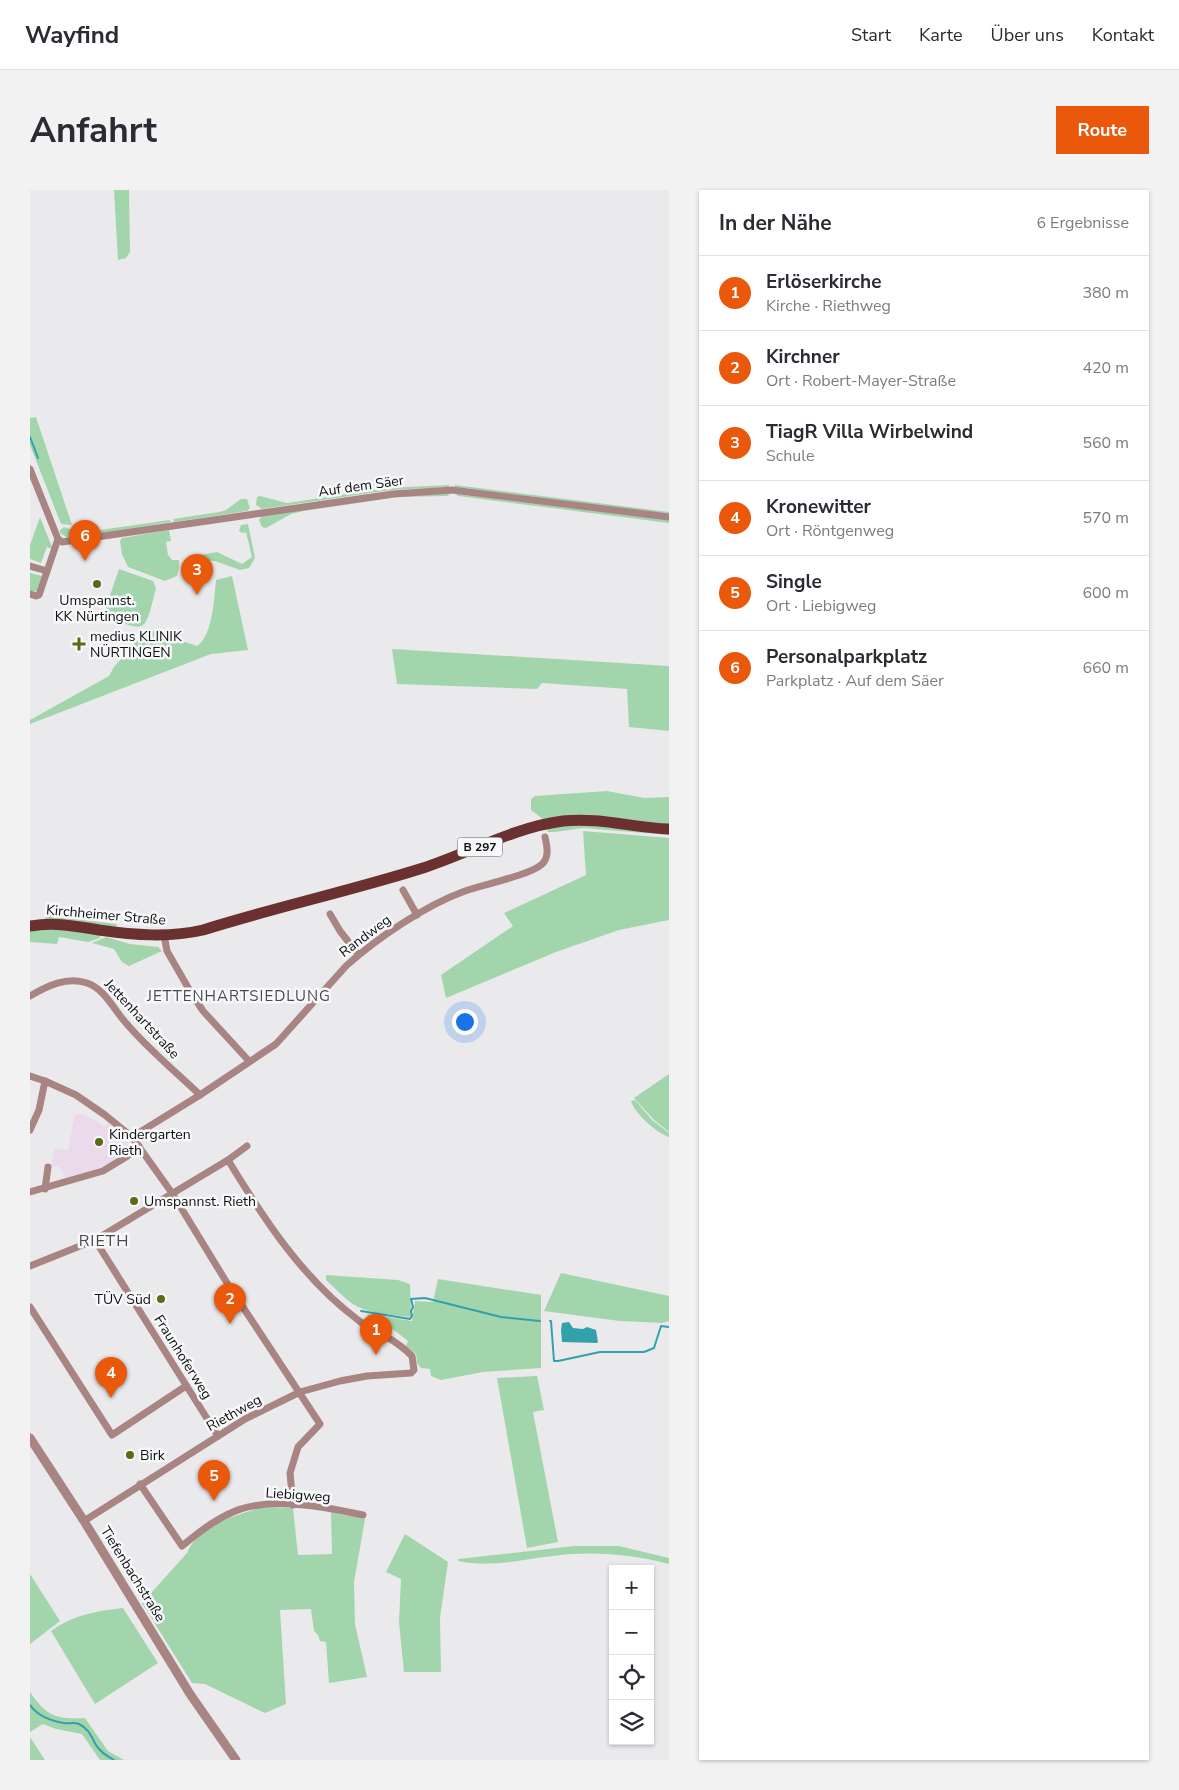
<!DOCTYPE html>
<html lang="de">
<head>
<meta charset="utf-8">
<style>
	:root { --surface:#fff; --page:#f2f2f3; --text:#2b2b33; --muted:#7c7c81; --line:#e1e1e2; --accent:#ea580c }
	body { margin:0; font-family:"Nunito Sans",sans-serif; background:var(--page); color:var(--text) }
	.controls { position:absolute; right:15px; bottom:15px; display:grid; overflow:hidden; border-radius:0px; box-shadow:0 1px 4px #0004 }
	.controls button { width:45px; height:45px; display:grid; place-items:center; padding:0; border:0; border-bottom:1px solid var(--line); background:var(--surface); color:var(--text); font:25px sans-serif }
	.you { position:absolute; left:434px; top:831px; width:18px; height:18px; margin:-12px; border:4px solid #fff; border-radius:50%; background:#1a73e8; box-shadow:0 0 0 8px #1a73e833 }
	.badge { display:grid; place-items:center; width:32px; height:32px; border-radius:50%; background:var(--accent); color:#fff; font-size:16px; font-weight:700 }
	.pin { position:absolute; translate:-50% -41px; filter:drop-shadow(0 1px 2px #0008) }
	.pin::after { content:''; position:absolute; top:26px; width:18px; height:15px; background:inherit; clip-path:polygon(0 0,100% 0,50% 100%) }
	.list { margin:0; padding:0; list-style:none }
	h2 { display:flex; justify-content:space-between; align-items:center; height:65px; margin:0; padding:0 20px; font-size:21px }
	h2 small { font-size:16px; font-weight:400; color:var(--muted) }
	.list li { display:grid; grid-template-columns:32px 1fr auto; gap:15px; align-items:center; box-sizing:border-box; height:75px; padding:0 20px; border-top:1px solid var(--line) }
	.list b { display:block; font-size:19px; white-space:nowrap }
	.list p { margin:0; font-size:16px; white-space:nowrap; color:var(--muted) }
	.list em { font-size:16px; font-style:normal; color:var(--muted) }
	.icon { flex:none; width:28px; height:28px; fill:none; stroke:currentColor; stroke-width:2; stroke-linecap:round; stroke-linejoin:round }
	.map { position:relative; flex:none; width:639px; height:1570px; overflow:hidden; border-radius:0px }
	header { display:flex; align-items:center; gap:30px; box-sizing:border-box; height:70px; padding:0 25px; background:var(--surface); border-bottom:1px solid var(--line) }
	header strong { font-size:24px }
	nav { display:flex; gap:28px; margin-inline-start:auto; font-size:18px }
	.intro { display:flex; align-items:center; justify-content:space-between; box-sizing:border-box; height:120px; padding:0 30px }
	h1 { margin:0; font-size:35px }
	.button { padding:12px 22px; border-radius:0px; background:var(--accent); color:#fff; font-size:18px; font-weight:700 }
	main { display:flex; gap:30px; padding:0 30px }
	aside { flex:1; background:var(--surface); border-radius:0px; box-shadow:0 1px 4px #0004 }
	.map>svg:first-child { display:block }
	.education { fill:#ebdaec }
	.green { fill:#a2d5ac }
	.water { fill:#33a1ab }
	.lines { fill:none; stroke-linecap:round; stroke-linejoin:round }
	.stream { stroke:#33a1ab; stroke-width:2 }
	.minor { stroke:#a88482; stroke-width:7 }
	.tertiary { stroke:#a88482; stroke-width:9 }
	.primary { stroke:#6a3130; stroke-width:11 }
	.poi-dot { fill:#596b17; stroke:#f7f8fa; stroke-width:2 }
	.labels { text-anchor:middle; dominant-baseline:central; stroke-width:5; stroke-linejoin:round; paint-order:stroke }
	.shield { fill:#f7f8fa; stroke:#555556; stroke-width:1 }
	.shield-label { font-size:12px; font-weight:bold; fill:#0f0f0f }
	.street-label { font-size:14px; fill:#0f0f0f; stroke:#f7f8fa }
	.poi-label { font-size:14px; fill:#0f0f0f; stroke:#f7f8fa; text-anchor:start }
	.neighbourhood-label { font-size:15px; letter-spacing:1px; fill:#49494b; stroke:#f7f8fa }
	.quarter-label { font-size:16px; letter-spacing:1px; fill:#49494b; stroke:#f7f8fa }
</style>
</head>
<body>
<header>
<strong>Wayfind</strong>
<nav><a>Start</a><a>Karte</a><a>Über uns</a><a>Kontakt</a></nav>
</header>
<div class="intro"><h1>Anfahrt</h1><a class="button">Route</a></div>
<main>
<div class="map">
<svg width="639" height="1570" viewBox="0 0 639 1570">
	<rect width="100%" height="100%" fill="#eaeaed"/>
	<polygon class="education" points="45,924 52,924 66,931 74,937 78,933 104,958 82,974 37,990 29,977 21,976 24,959 38,960"/>
	<g class="green">
		<polygon points="84,0 99,0 100,62 96,68 88,70"/>
		<polygon points="6,227 42,335 31,334 0,255 0,228"/>
		<polygon points="419,295 419,297 361,300 232,319 226,315 227,307 230,306 257,313 357,298"/>
		<polygon points="425,295 639,322 639,324 426,297 424,296"/>
		<polygon points="420,303 418,306 368,307 274,321 261,324 236,338 232,337 229,330 232,325 368,305"/>
		<polygon points="425,304 639,330 639,333 428,306"/>
		<polygon points="211,309 217,309 220,318 217,321 144,332 143,329 189,322 196,320"/>
		<polygon points="10,327 22,357 22,359 17,357 11,373 0,369 0,355"/>
		<polygon points="140,330 141,332 42,348 36,347 30,343 30,340 34,337 48,342 56,342"/>
		<polygon points="218,334 225,368 219,378 210,380 185,371 161,370 159,367 187,362 212,374 222,367 216,342 212,343 209,341 211,335"/>
		<polygon points="139,340 141,351 136,352 138,365 142,370 149,370 149,377 147,386 135,391 98,377 92,364 90,351 92,348"/>
		<path d="M89 379 123 391 126 398C114 445 118 442 73 426Z"/>
		<polygon points="0,383 12,386 7,401 3,402 0,401"/>
		<path d="M202 386 218 460 181 464 0 534V530L79 486 84 477 117 439 167 456C183 445 184 408 186 390Z"/>
		<polygon points="362,459 639,476 639,541 599,537 597,499 512,493 507,499 367,494"/>
		<polygon points="577,601 614,608 639,607 639,634 514,630 501,620 501,609 505,606"/>
		<polygon points="540,634 639,642 639,645 553,638 525,642 518,642 517,639"/>
		<polygon points="553,641 639,648 639,730 589,740 526,762 416,808 411,785 483,736 474,723 556,685"/>
		<polygon points="19,726 87,734 86,737 14,730 15,728"/>
		<polygon points="13,736 71,743 70,748 58,752 29,747 27,754 0,752 0,738"/>
		<polygon points="76,747 100,754 128,757 132,761 99,776 92,772 84,759 62,753"/>
		<polygon points="639,884 639,942 624,930 604,908"/>
		<path d="M605 910 622 930 639 943V947C628 944 604 923 601 911Z"/>
		<polygon points="531,1083 639,1106 639,1131 632,1133 590,1131 514,1121"/>
		<path d="M296 1085 368 1090 380 1094 381 1126 379 1127C359 1124 336 1124 320 1112 312 1106 304 1097 296 1090Z"/>
		<polygon points="408,1089 511,1105 511,1178 453,1182 411,1190 401,1186 400,1179 391,1178 387,1173 386,1164 376,1156 378,1151 360,1137 337,1127 338,1124 382,1131 385,1111 403,1112"/>
		<polygon points="507,1186 514,1220 503,1222 528,1352 497,1358 467,1188"/>
		<path d="M231 1318H263L268 1365 302 1364 301 1322 335 1329 324 1392 325 1434 337 1487 299 1493 296 1452 290 1451 288 1445 284 1441 281 1419 250 1420 256 1514 235 1523 175 1494 162 1493 112 1413 157 1363C167 1337 207 1324 231 1318Z"/>
		<polygon points="375,1344 418,1372 410,1428 411,1482 374,1482 369,1432 371,1389 356,1382"/>
		<path d="M544 1356H589L639 1368V1374C609 1366 574 1362 543 1364 505 1366 466 1379 428 1371V1369Z"/>
		<polygon points="0,1384 30,1431 0,1454"/>
		<path d="M93 1418 128 1473 65 1514 21 1441C43 1425 66 1421 93 1418Z"/>
		<path d="M0 1502C17 1527 26 1529 55 1528L78 1561 94 1570H70L52 1544 26 1539 13 1534 0 1542Z"/>
		<polygon points="0,1547 15,1570 0,1570"/>
	</g>
	<polygon class="water" points="539,1132 543,1138 553,1139 557,1137 566,1140 568,1152 567,1153 532,1152 531,1140 532,1133"/>
	<g class="lines">
		<g class="stream">
			<polyline points="0,247 8,268"/>
			<polyline points="331,1121 380,1129 382,1126 381,1121 383,1117 381,1109 395,1108 471,1127 510,1131"/>
			<polyline points="520,1131 521,1131 524,1171 528,1171 570,1162 614,1162 624,1158 631,1136 639,1137"/>
			<path d="M0 1515C8 1526 22 1531 34 1533 39 1534 44 1532 49 1534 59 1539 61 1546 66 1555 70 1562 77 1566 84 1570"/>
		</g>
		<g class="minor">
			<polyline points="0,279 28,349 32,352 363,304 422,300 639,327"/>
			<polyline points="0,376 17,381"/>
			<polyline points="0,404 6,406 9,405 28,349"/>
			<polyline points="373,700 387,725"/>
			<polyline points="300,724 310,741 328,764"/>
			<polyline points="134,745 137,761 160,801 173,821 219,871"/>
			<path d="M0 806C17 796 37 786 57 793 75 799 84 820 96 833 118 859 146 882 170 905"/>
			<polyline points="0,886 15,891 46,905 75,925 102,947 142,1003 197,1093 290,1234 268,1257 260,1283 263,1315"/>
			<polyline points="0,940 9,920 15,891"/>
			<path d="M102 947 170 905 246 854 316 776C347 748 396 715 435 701 454 694 497 686 511 675 520 668 517 656 515 647"/>
			<polyline points="15,999 18,977"/>
			<polyline points="0,1002 73,981 96,967 109,956"/>
			<polyline points="65,1050 188,1246"/>
			<polyline points="0,1076 65,1050 198,970 217,956"/>
			<polyline points="0,1117 82,1245 156,1196"/>
			<path d="M110 1294 152 1356C168 1343 184 1330 203 1322 239 1306 296 1317 333 1325"/>
			<path d="M54 1331 215 1229 270 1202 310 1191 337 1186 381 1183 384 1180 382 1166C374 1158 364 1151 354 1145 346 1140 336 1137 328 1130 272 1088 234 1029 198 970"/>
		</g>
		<polyline class="tertiary" points="0,1248 54,1331 160,1504 206,1570"/>
		<path class="primary" d="M0 736C24 732 46 736 69 740 104 745 139 748 173 740 246 717 320 701 393 678 439 663 485 637 533 631 569 627 604 638 639 639"/>
	</g>
	<g class="poi-dot">
		<circle cx="67" cy="394" r="5"/>
		<path d="M46.5 446.5h5v5h5v5h-5v5h-5v-5h-5v-5h5z"/>
		<circle cx="69" cy="952" r="5"/>
		<circle cx="104" cy="1011" r="5"/>
		<circle cx="131" cy="1109" r="5"/>
		<circle cx="100" cy="1265" r="5"/>
	</g>
	<g class="labels">
		<rect class="shield" x="427.5" y="647.5" width="45" height="19" rx="4"/>
		<g class="shield-label">
			<text x="450" y="657">B 297</text>
		</g>
		<g class="street-label">
			<text transform="translate(331 296) rotate(-8)">Auf dem Säer</text>
			<text transform="translate(76 725) rotate(5)">Kirchheimer Straße</text>
			<text transform="translate(335 746) rotate(-37)">Randweg</text>
			<text transform="translate(112 829) rotate(47)">Jettenhartstraße</text>
			<text transform="translate(153 1167) rotate(58)">Fraunhoferweg</text>
			<text transform="translate(204 1223) rotate(-29)">Riethweg</text>
			<text transform="translate(268 1305) rotate(4)">Liebigweg</text>
			<text transform="translate(103 1384) rotate(58)">Tiefenbachstraße</text>
		</g>
		<g class="poi-label">
			<text x="67" y="410" text-anchor="middle">Umspannst.<tspan x="67" dy="16">KK Nürtingen</tspan></text>
			<text x="60" y="446">medius KLINIK<tspan x="60" dy="16">NÜRTINGEN</tspan></text>
			<text x="79" y="944">Kindergarten<tspan x="79" dy="16">Rieth</tspan></text>
			<text x="114" y="1011">Umspannst. Rieth</text>
			<text x="121" y="1109" text-anchor="end">TÜV Süd</text>
			<text x="110" y="1265">Birk</text>
		</g>
		<g class="neighbourhood-label">
			<text x="209" y="806">JETTENHARTSIEDLUNG</text>
		</g>
		<g class="quarter-label">
			<text x="74" y="1051">RIETH</text>
		</g>
	</g>
</svg>
<div class="controls">
<button>+</button>
<button>−</button>
<button><svg class="icon" aria-label="locate" viewBox="0 0 24 24"><circle cx="12" cy="12" r="6"/><path d="M12 2v4M12 18v4M2 12h4M18 12h4"/></svg></button>
<button><svg class="icon" aria-label="layers" viewBox="0 0 24 24"><path d="M12 4l9 5-9 5-9-5zM3 14l9 5 9-5"/></svg></button>
</div>
<div class="you"></div>
<div class="pin badge" style="left:346px;top:1165px">1</div>
<div class="pin badge" style="left:200px;top:1134px">2</div>
<div class="pin badge" style="left:167px;top:405px">3</div>
<div class="pin badge" style="left:81px;top:1208px">4</div>
<div class="pin badge" style="left:184px;top:1311px">5</div>
<div class="pin badge" style="left:55px;top:371px">6</div>
</div>
<aside>
<h2>In der Nähe<small>6 Ergebnisse</small></h2>
<ul class="list">
<li><span class="badge">1</span><div><b>Erlöserkirche</b><p>Kirche · Riethweg</p></div><em>380 m</em></li>
<li><span class="badge">2</span><div><b>Kirchner</b><p>Ort · Robert-Mayer-Straße</p></div><em>420 m</em></li>
<li><span class="badge">3</span><div><b>TiagR Villa Wirbelwind</b><p>Schule</p></div><em>560 m</em></li>
<li><span class="badge">4</span><div><b>Kronewitter</b><p>Ort · Röntgenweg</p></div><em>570 m</em></li>
<li><span class="badge">5</span><div><b>Single</b><p>Ort · Liebigweg</p></div><em>600 m</em></li>
<li><span class="badge">6</span><div><b>Personalparkplatz</b><p>Parkplatz · Auf dem Säer</p></div><em>660 m</em></li>
</ul>
</aside>
</main>
</body>
</html>
